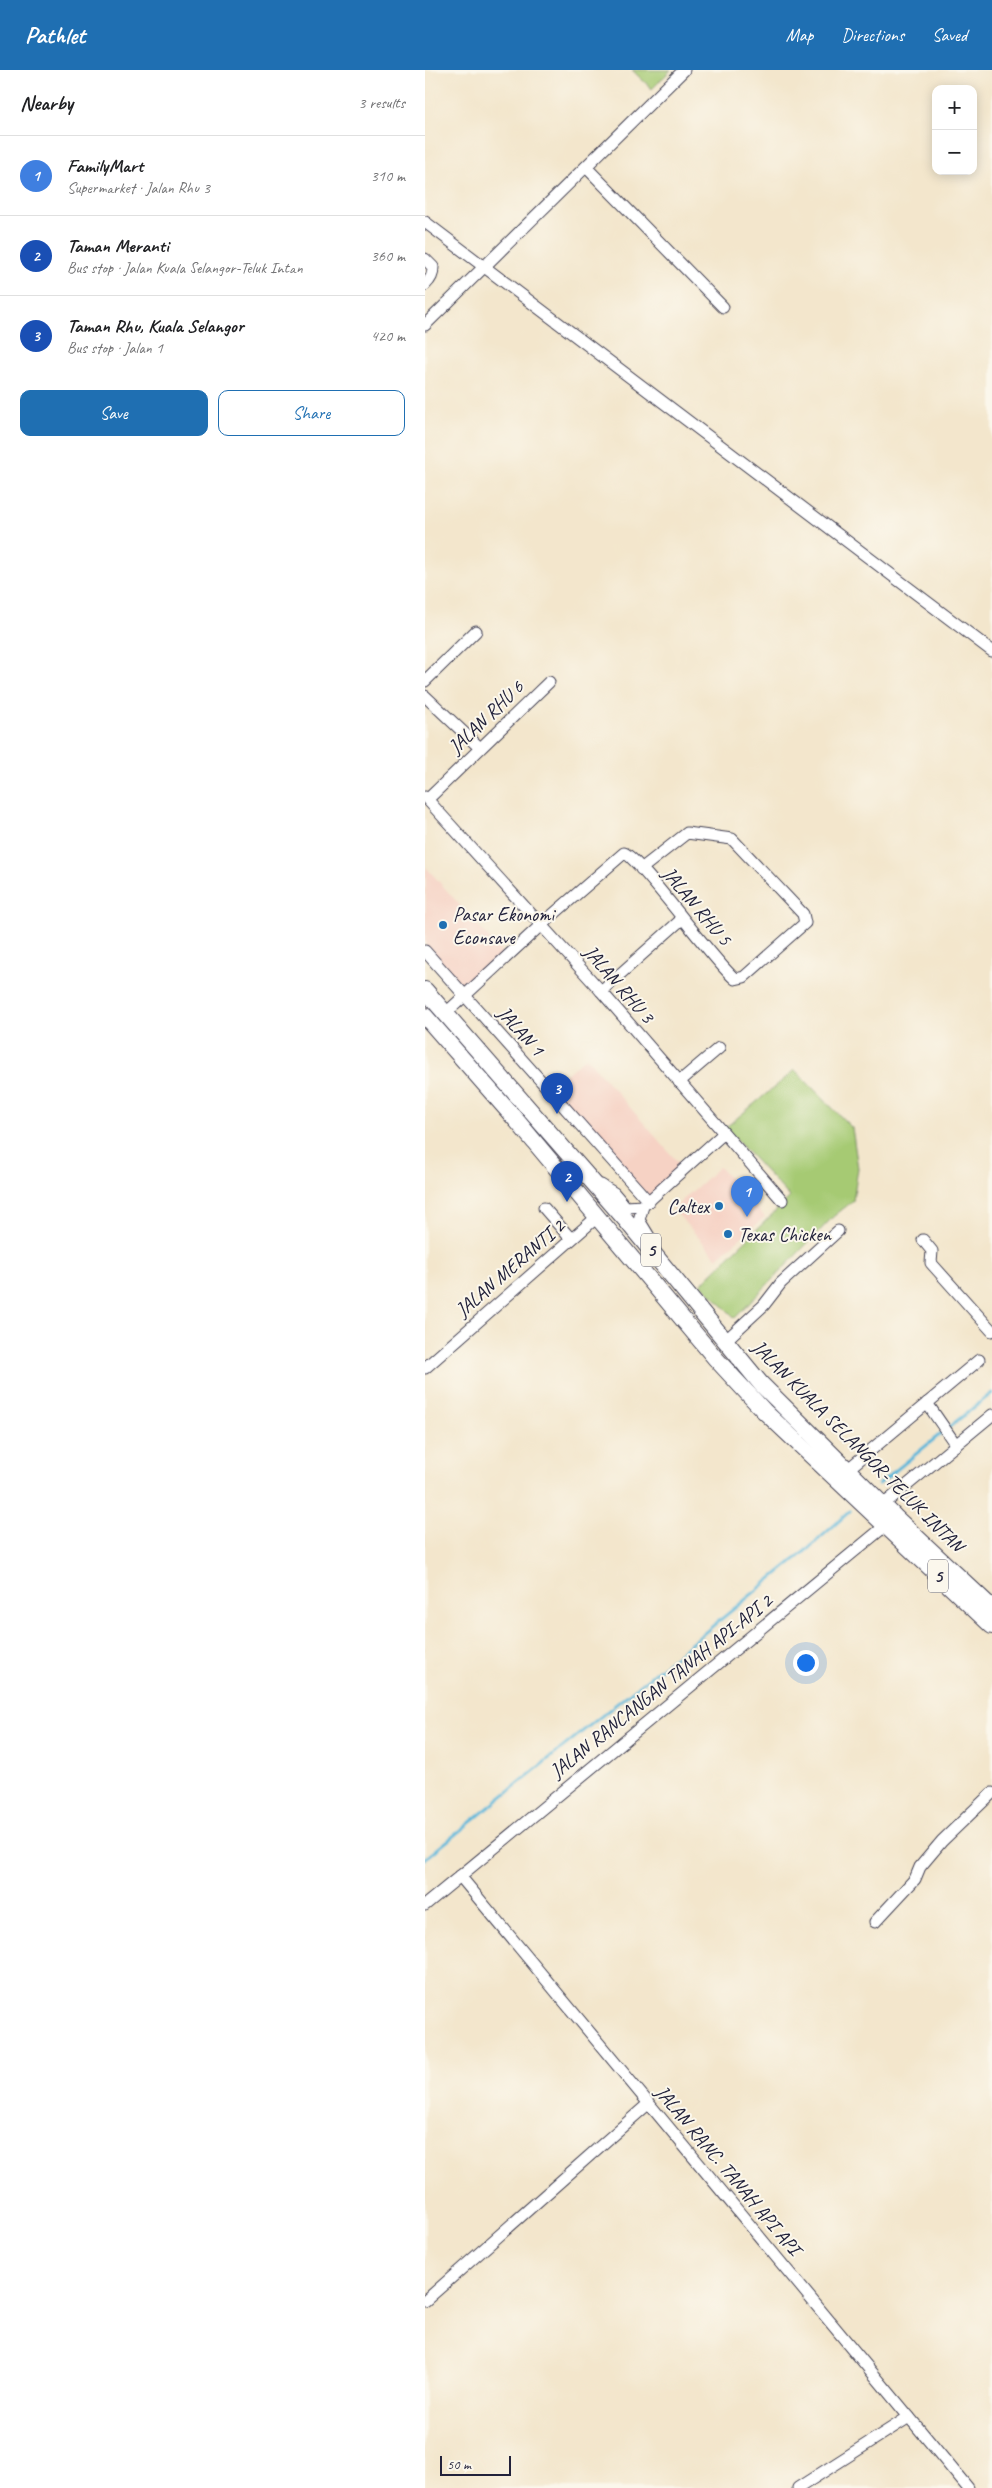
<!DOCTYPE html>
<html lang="en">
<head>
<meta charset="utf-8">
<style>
	:root { --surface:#fff; --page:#f6f6f6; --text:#202124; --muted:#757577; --line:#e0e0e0; --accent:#1f6fb2 }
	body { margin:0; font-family:Caveat,sans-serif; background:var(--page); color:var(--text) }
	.controls { position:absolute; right:15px; top:15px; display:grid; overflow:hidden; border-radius:10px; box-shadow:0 2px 12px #0003 }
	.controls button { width:45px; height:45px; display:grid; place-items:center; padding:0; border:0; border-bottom:1px solid var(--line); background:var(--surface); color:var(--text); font:25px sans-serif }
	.scale { position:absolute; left:15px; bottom:12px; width:71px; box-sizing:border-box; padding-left:5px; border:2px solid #22223b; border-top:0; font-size:14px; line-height:18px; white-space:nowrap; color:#22223b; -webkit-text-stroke:4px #fbf7ec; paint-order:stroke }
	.you { position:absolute; left:380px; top:1592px; width:18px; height:18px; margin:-12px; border:4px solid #fff; border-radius:50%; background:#1a73e8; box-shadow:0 0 0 8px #1a73e833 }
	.badge { display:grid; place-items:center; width:32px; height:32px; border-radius:50%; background:var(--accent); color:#fff; font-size:16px; font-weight:700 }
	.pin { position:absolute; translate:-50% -41px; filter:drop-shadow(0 1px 2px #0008) }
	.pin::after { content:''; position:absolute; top:26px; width:18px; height:15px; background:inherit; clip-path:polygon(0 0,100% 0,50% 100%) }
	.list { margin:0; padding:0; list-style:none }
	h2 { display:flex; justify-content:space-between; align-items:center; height:65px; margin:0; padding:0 20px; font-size:21px }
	h2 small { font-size:16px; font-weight:400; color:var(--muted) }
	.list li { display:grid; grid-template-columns:32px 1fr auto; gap:15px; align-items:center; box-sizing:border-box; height:80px; padding:0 20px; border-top:1px solid var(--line) }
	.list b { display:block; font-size:19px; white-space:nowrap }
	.list p { margin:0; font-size:16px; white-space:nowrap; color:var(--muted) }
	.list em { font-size:16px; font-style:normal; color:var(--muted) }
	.actions { display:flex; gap:10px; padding:15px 20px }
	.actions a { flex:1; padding:11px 0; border:1px solid var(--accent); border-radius:10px; text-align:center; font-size:18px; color:var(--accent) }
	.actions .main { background:var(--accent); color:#fff }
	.map { position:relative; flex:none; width:567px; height:2418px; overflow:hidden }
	header { display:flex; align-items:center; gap:30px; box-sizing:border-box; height:70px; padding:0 25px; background:var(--accent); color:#fff }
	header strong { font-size:24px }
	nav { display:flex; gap:28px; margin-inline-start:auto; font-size:18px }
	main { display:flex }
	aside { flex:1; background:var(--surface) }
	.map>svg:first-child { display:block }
	.built { fill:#f6d2c4 }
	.green { fill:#a6ca73; stroke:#647657 }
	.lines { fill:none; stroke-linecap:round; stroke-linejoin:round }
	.stream { stroke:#5cb7da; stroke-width:3 }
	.minor-casing { stroke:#413f51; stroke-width:13 }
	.highway-casing { stroke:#413f51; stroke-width:18 }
	.minor { stroke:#fff; stroke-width:11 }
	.highway { stroke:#fff; stroke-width:16 }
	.poi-dot { fill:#1f6fb2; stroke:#fbf7ec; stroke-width:2 }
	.labels { text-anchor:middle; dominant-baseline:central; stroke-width:4; stroke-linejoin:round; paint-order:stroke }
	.shield { fill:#fbf7ec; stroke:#636270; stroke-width:1 }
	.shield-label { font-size:19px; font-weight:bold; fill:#22223b }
	.street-label { font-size:20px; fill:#22223b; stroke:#fbf7ec }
	.poi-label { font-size:20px; fill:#22223b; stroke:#fbf7ec; text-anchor:start }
</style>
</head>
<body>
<header>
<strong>Pathlet</strong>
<nav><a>Map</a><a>Directions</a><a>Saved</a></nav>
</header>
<main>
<aside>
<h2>Nearby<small>3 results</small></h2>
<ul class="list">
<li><span class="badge" style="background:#3f7fe0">1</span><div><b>FamilyMart</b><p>Supermarket · Jalan Rhu 3</p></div><em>310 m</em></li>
<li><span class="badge" style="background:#1a4fb4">2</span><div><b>Taman Meranti</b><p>Bus stop · Jalan Kuala Selangor-Teluk Intan</p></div><em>360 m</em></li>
<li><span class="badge" style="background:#1a4fb4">3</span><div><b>Taman Rhu, Kuala Selangor</b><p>Bus stop · Jalan 1</p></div><em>420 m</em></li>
</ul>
<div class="actions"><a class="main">Save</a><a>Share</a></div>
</aside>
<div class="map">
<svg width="567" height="2418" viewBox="0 0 567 2418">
	<rect width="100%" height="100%" fill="#fbf7ec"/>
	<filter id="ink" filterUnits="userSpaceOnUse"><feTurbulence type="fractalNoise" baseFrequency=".02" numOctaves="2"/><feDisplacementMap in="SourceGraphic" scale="10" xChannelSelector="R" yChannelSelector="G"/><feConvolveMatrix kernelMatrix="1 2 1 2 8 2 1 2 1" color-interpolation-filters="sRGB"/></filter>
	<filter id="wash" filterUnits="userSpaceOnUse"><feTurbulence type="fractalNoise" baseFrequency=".0096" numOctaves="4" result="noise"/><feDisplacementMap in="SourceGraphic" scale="20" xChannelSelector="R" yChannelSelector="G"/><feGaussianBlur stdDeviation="1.12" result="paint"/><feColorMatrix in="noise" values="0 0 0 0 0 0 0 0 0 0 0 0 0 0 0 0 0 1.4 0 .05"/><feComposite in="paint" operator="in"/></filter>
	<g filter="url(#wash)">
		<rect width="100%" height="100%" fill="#f3e6cc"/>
		<g class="built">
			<polygon points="1,797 78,884 40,919 0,874"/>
			<polygon points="161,987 256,1096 224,1127 126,1017"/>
			<polygon points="294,1097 340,1147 292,1188 248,1139"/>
		</g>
		<g class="green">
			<polygon points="207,0 246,0 227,19"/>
			<polygon points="370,1000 427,1058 433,1098 428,1131 409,1146 310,1248 276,1214 365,1127 300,1058"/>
		</g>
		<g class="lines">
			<g class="stream">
				<polyline points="523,1358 567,1323"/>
				<polyline points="454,1414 518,1362"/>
				<polyline points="0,1789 384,1478 425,1441"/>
			</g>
		</g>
	</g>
	<g filter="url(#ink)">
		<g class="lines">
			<g class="minor-casing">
				<g id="minor">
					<polyline points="161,97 298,237"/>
					<polyline points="0,152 567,581"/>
					<path d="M0 189 8 197C8 205 6 209 0 215"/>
					<polyline points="0,255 259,0"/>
					<polyline points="0,611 51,561"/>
					<polyline points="0,626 55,678"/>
					<polyline points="0,727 176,921 357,1130"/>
					<polyline points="3,729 124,612"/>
					<polyline points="0,881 224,1132"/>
					<polyline points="176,921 257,849"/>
					<path d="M21 943 116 855 199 783C214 787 287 890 310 909L319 907 380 853 378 844 307 769 262 763 216 799"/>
					<polyline points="254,1012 294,978"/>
					<polyline points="176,1115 189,1123 201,1137 218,1136 298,1064"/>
					<polyline points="218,1136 214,1150 225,1168"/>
					<polyline points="119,1138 146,1169"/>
					<polyline points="498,1170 507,1181 506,1193 567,1261"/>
					<polyline points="300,1271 339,1235 356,1213 413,1161"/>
					<polyline points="0,1298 172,1147"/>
					<polyline points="502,1333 531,1375"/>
					<polyline points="422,1400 554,1290"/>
					<polyline points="458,1435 567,1345"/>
					<polyline points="35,1806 543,2418"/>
					<polyline points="0,1835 460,1456"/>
					<polyline points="450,1852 490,1809 495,1797 517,1771 567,1723"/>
					<polyline points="0,2231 223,2034"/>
					<polyline points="373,2418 484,2347"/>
				</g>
			</g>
			<g class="highway-casing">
				<g id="highway">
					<polyline points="0,920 200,1149 336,1314 470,1447 567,1538"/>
					<polyline points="0,946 92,1051 291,1289 339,1341 567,1556"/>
				</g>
			</g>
			<use href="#minor" class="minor"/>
			<use href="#highway" class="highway"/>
		</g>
	</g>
	<g class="poi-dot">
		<circle cx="18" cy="855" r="5"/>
		<circle cx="294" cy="1136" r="5"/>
		<circle cx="303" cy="1164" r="5"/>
	</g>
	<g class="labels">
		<g class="shield">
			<rect x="216" y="1163.5" width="20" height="33" rx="4"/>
			<rect x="503" y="1489.5" width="20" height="33" rx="4"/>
		</g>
		<g class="shield-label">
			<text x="226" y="1180">5</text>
			<text x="513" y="1506">5</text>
		</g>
		<g class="street-label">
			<text transform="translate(61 647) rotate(-44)">JALAN RHU 6</text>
			<text transform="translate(272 836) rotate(50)">JALAN RHU 5</text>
			<text transform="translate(194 914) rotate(49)">JALAN RHU 3</text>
			<text transform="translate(96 961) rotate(48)">JALAN 1</text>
			<text transform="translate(85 1198) rotate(-41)">JALAN MERANTI 2</text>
			<text transform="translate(433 1376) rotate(45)">JALAN KUALA SELANGOR-TELUK INTAN</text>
			<text transform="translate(236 1616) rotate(-39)">JALAN RANCANGAN TANAH API-API 2</text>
			<text transform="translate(303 2100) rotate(50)">JALAN RANC. TANAH API API</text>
		</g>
		<g class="poi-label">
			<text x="28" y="844">Pasar Ekonomi<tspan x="28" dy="23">Econsave</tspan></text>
			<text x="284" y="1136" text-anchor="end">Caltex</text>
			<text x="313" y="1164">Texas Chicken</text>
		</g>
	</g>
</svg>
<div class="controls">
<button>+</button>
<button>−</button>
</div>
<div class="scale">50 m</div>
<div class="you"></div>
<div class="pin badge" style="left:322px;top:1147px;background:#3f7fe0">1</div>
<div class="pin badge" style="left:142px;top:1132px;background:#1a4fb4">2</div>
<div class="pin badge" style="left:132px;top:1044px;background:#1a4fb4">3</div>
</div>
</main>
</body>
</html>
